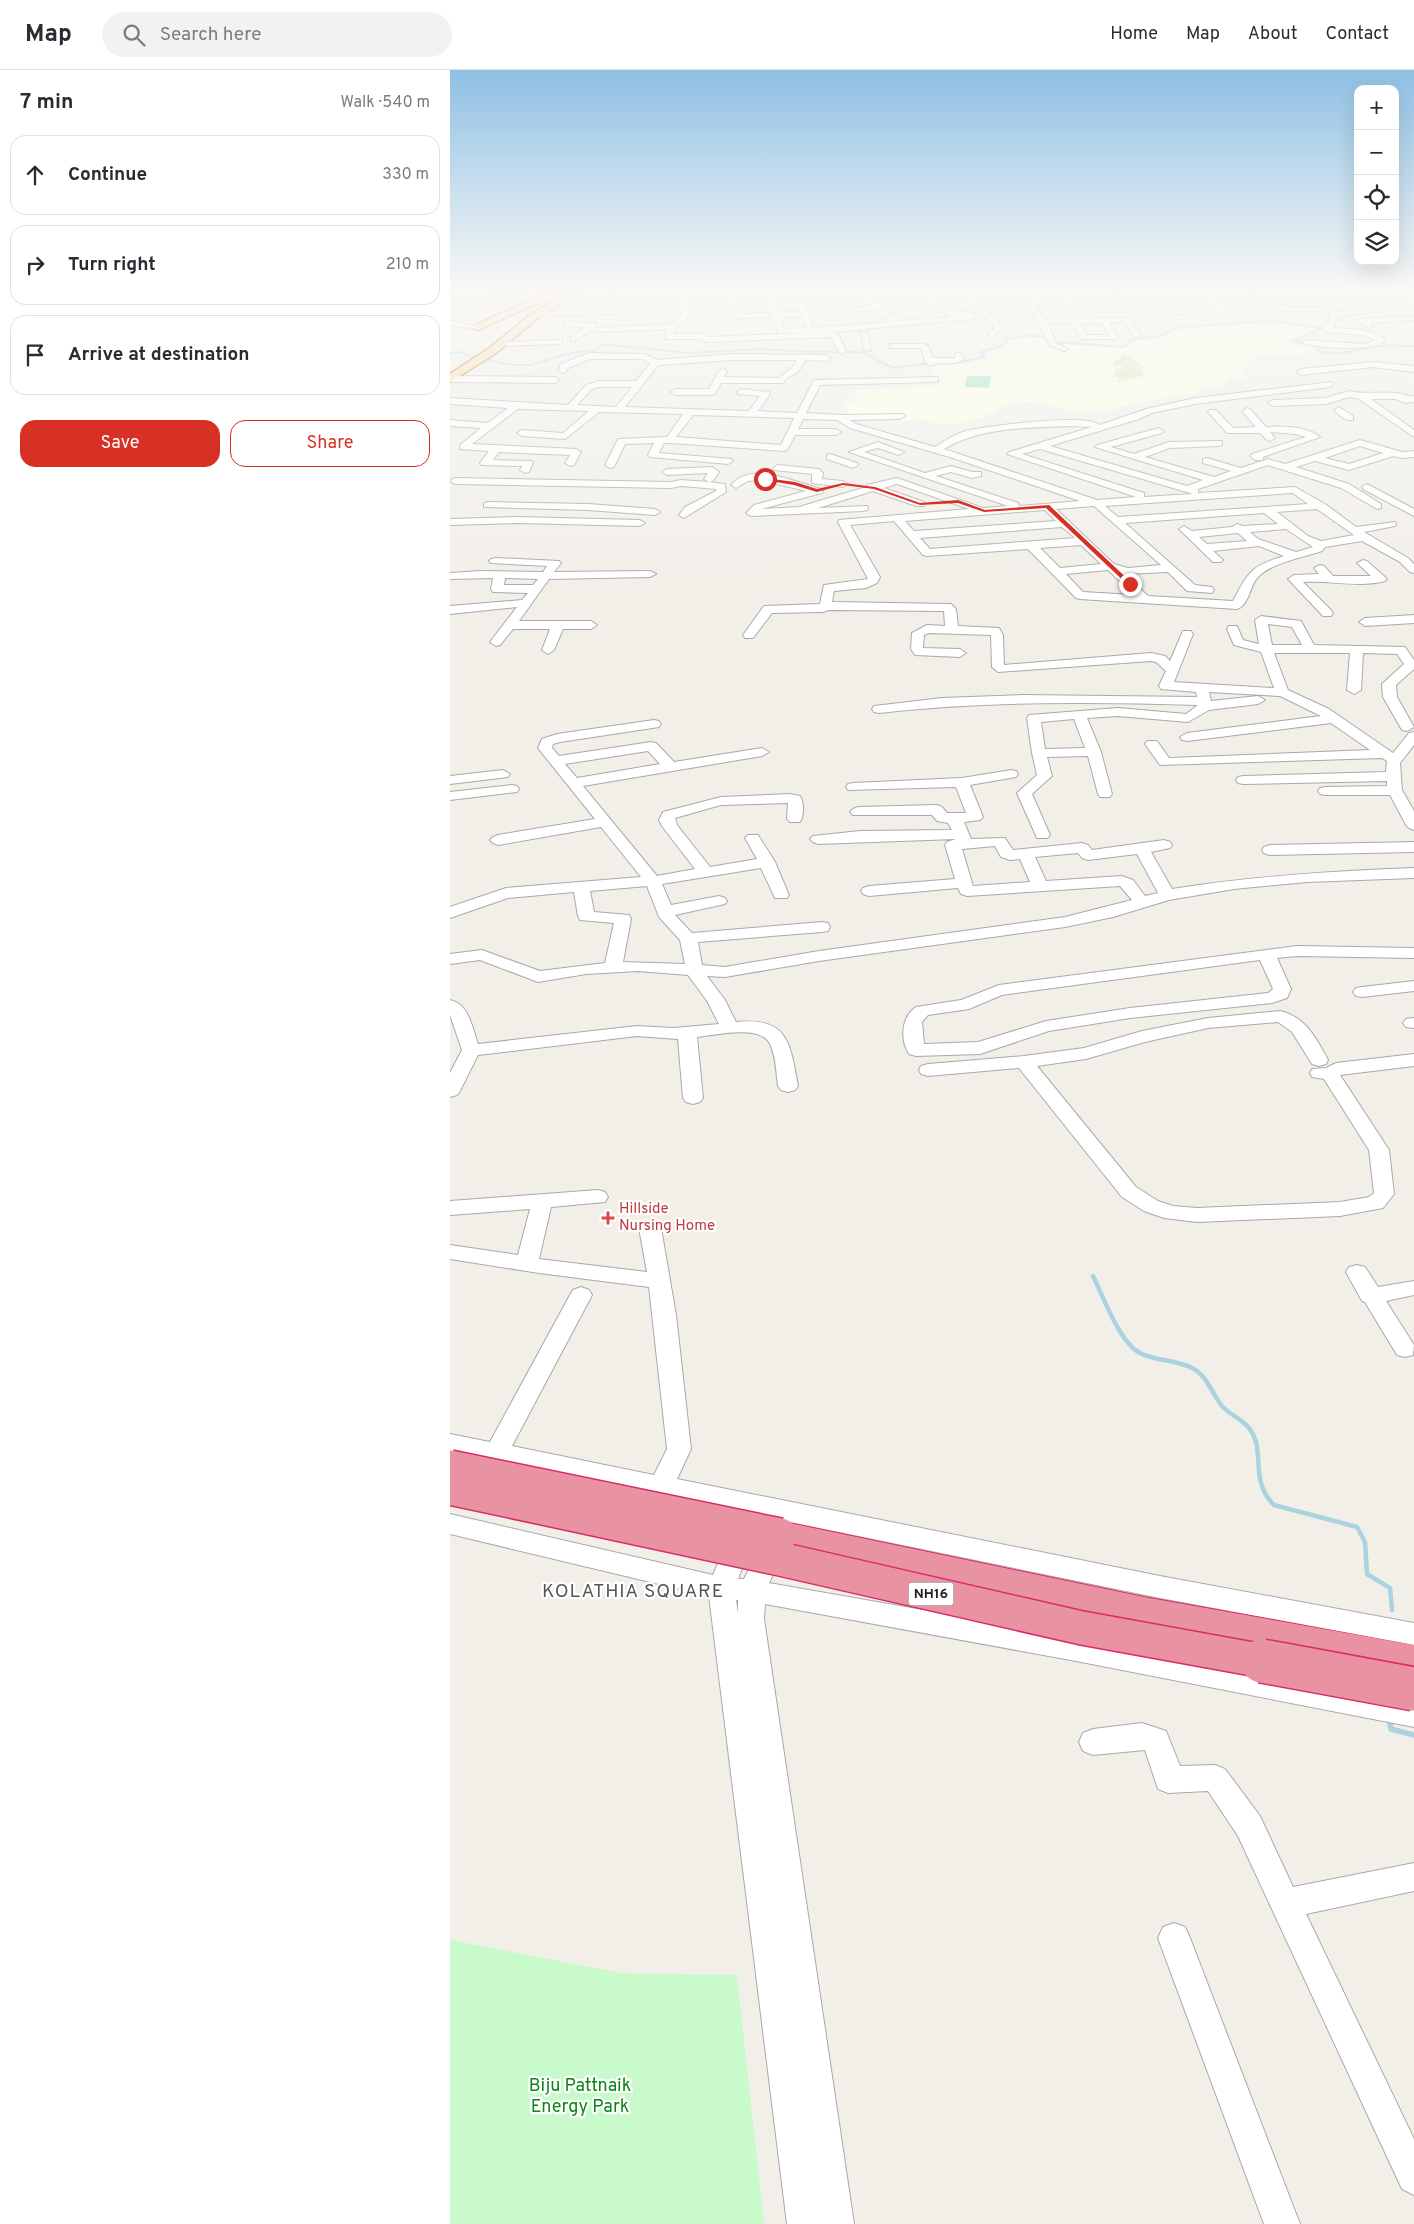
<!DOCTYPE html>
<html lang="en">
<head>
<meta charset="utf-8">
<style>
	:root { --surface:#fff; --page:#f2f2f3; --text:#2b2b33; --muted:#7c7c81; --line:#e1e1e2; --accent:#d93025 }
	body { margin:0; font-family:Overpass,sans-serif; background:var(--page); color:var(--text) }
	.controls { position:absolute; right:15px; top:15px; display:grid; overflow:hidden; border-radius:10px; box-shadow:0 5px 20px #0002 }
	.controls button { width:45px; height:45px; display:grid; place-items:center; padding:0; border:0; border-bottom:1px solid var(--line); background:var(--surface); color:var(--text); font:25px sans-serif }
	.stop { position:absolute; width:15px; height:15px; margin:-11px; border:4px solid #d93025; border-radius:50%; background:#fff }
	.stop.end { background:#d93025; border-color:#fff; box-shadow:0 1px 5px #0008 }
	.list { margin:0; padding:0; list-style:none }
	h2 { display:flex; justify-content:space-between; align-items:center; height:65px; margin:0; padding:0 20px; font-size:21px }
	h2 small { font-size:16px; font-weight:400; color:var(--muted) }
	.list li { display:grid; grid-template-columns:32px 1fr auto; gap:15px; align-items:center; box-sizing:border-box; height:80px; margin:0 10px 10px; padding:0 10px; border:1px solid var(--line); border-radius:15px }
	.list b { display:block; font-size:19px; white-space:nowrap }
	.list em { font-size:16px; font-style:normal; color:var(--muted) }
	.actions { display:flex; gap:10px; padding:15px 20px }
	.actions a { flex:1; padding:11px 0; border:1px solid var(--accent); border-radius:15px; text-align:center; font-size:18px; color:var(--accent) }
	.actions .main { background:var(--accent); color:#fff }
	.icon { flex:none; width:28px; height:28px; fill:none; stroke:currentColor; stroke-width:2; stroke-linecap:round; stroke-linejoin:round }
	.map { position:relative; flex:none; width:964px; height:2154px; overflow:hidden }
	header { display:flex; align-items:center; gap:30px; box-sizing:border-box; height:70px; padding:0 25px; background:var(--surface); border-bottom:1px solid var(--line) }
	header strong { font-size:24px }
	nav { display:flex; gap:28px; margin-inline-start:auto; font-size:18px }
	.search { width:350px; height:45px; background:var(--page); display:flex; align-items:center; gap:12px; box-sizing:border-box; padding:0 18px; border-radius:28px; color:var(--muted); font-size:19px }
	main { display:flex }
	aside { flex:1; background:var(--surface) }
	.map>svg:first-child { display:block }
	.commercial { fill:#f2dad9 }
	.education { fill:#ffffe5 }
	.grass { fill:#cdebb0 }
	.park { fill:#c8facc }
	.pitch { fill:#88e0be }
	.lines { fill:none; stroke-linecap:round; stroke-linejoin:round }
	.stream-far2 { stroke:#aad3df; stroke-width:2 }
	.stream-far1 { stroke:#aad3df; stroke-width:4.5 }
	.stream { stroke:#aad3df; stroke-width:5.5 }
	.minor-casing { stroke:#a9a9a9; stroke-width:2 }
	.major-casing { stroke:#a06b00; stroke-width:3 }
	.highway-casing { stroke:#dc2a67; stroke-width:2 }
	.minor { fill:#fff; fill-rule:evenodd }
	.major { fill:#fcd6a4; fill-rule:evenodd }
	.highway { fill:#e892a2; fill-rule:evenodd }
	.highway-bridge-far1-casing { stroke:#dc2a67; stroke-width:36; stroke-linecap:butt }
	.highway-bridge-casing { stroke:#dc2a67; stroke-width:46; stroke-linecap:butt }
	.highway-bridge-far1 { stroke:#e892a2; stroke-width:33 }
	.highway-bridge { stroke:#e892a2; stroke-width:43 }
	.route { fill:#d93025 }
	.health-dot { fill:#e0444e; stroke:#fff; stroke-width:2 }
	.labels { text-anchor:middle; dominant-baseline:central; stroke-width:4.5; stroke-linejoin:round; paint-order:stroke }
	.shield { fill:#fff; stroke:#646464; stroke-width:1 }
	.shield-label { font-size:14px; font-weight:bold; fill:#222 }
	.health-label { font-size:15px; fill:#be3a42; stroke:#fff; text-anchor:start }
	.near-park-label { font-size:18px; fill:#0c8416; stroke:#fff }
	.near-neighbourhood-label { font-size:19px; letter-spacing:1px; fill:#555; stroke:#fff }
</style>
</head>
<body>
<header>
<strong>Map</strong>
<div class="search"><svg class="icon" aria-label="search" viewBox="0 0 24 24"><circle cx="10" cy="10" r="6"/><path d="M15 15l6 6"/></svg>Search here</div>
<nav><a>Home</a><a>Map</a><a>About</a><a>Contact</a></nav>
</header>
<main>
<aside>
<h2>7 min<small>Walk · 540 m</small></h2>
<ul class="list">
<li><svg class="icon" aria-label="ahead" viewBox="0 0 24 24"><path d="M12 20V5M6 11l6-6 6 6"/></svg><div><b>Continue</b></div><em>330 m</em></li>
<li><svg class="icon" aria-label="right" viewBox="0 0 24 24"><path d="M7 20v-9h11M14 6l5 5-5 5"/></svg><div><b>Turn right</b></div><em>210 m</em></li>
<li><svg class="icon" aria-label="arrive" viewBox="0 0 24 24"><path d="M6 21V4h12l-3 4 3 4H6"/></svg><div><b>Arrive at destination</b></div></li>
</ul>
<div class="actions"><a class="main">Save</a><a>Share</a></div>
</aside>
<div class="map">
<svg width="964" height="2154" viewBox="0 0 964 2154">
	<rect width="100%" height="100%" fill="#f2efe9"/>
	<polygon class="commercial" points="45,220 82,223 67,229 44,227 30,233 15,232"/>
	<polygon class="education" points="824,252 866,259 853,266 838,271 847,275 860,277 867,282 840,286 802,287 799,289 800,294 807,298 792,302 796,309 778,309 774,318 759,316 748,322 671,336 662,341 621,342 598,334 577,332 555,336 547,340 546,342 516,353 490,354 479,350 449,351 442,343 400,346 392,332 409,331 401,320 490,316 480,296 522,293 534,289 538,286 536,283 539,281 558,276 561,269 563,268 593,268 601,273 676,278 683,276 683,271 717,267 721,262 736,258"/>
	<polygon class="grass" points="672,285 678,286 691,294 688,297 694,297 691,301 696,305 668,312 669,307 664,307 666,299 671,300 673,296 663,296 665,289 671,289"/>
	<g class="park">
		<polygon points="0,223 31,224 0,241"/>
		<polygon points="0,1870 171,1903 287,1905 314,2154 0,2154"/>
	</g>
	<polygon class="pitch" points="517,306 541,306 539,318 515,317"/>
	<g class="lines">
		<g class="stream-far2">
			<polyline points="0,283 12,282 20,287"/>
			<path d="M38 290 63 295H81L120 283 145 280 153 275H162L238 283 311 279 357 282H412L443 298 471 294 508 293 533 287 534 285 531 282 554 275 556 269 580 265 593 267 602 272 672 277 678 275 680 270 711 266 721 260 732 257 822 251 872 258 844 271 867 276 868 280C889 288 907 279 928 276 940 275 952 276 964 276"/>
		</g>
		<path class="stream-far1" d="M643 1206C654 1228 666 1263 684 1279 700 1292 724 1288 742 1298 757 1305 762 1324 772 1336 780 1345 792 1349 799 1358 817 1381 798 1409 824 1435L907 1457 915 1472 917 1504 940 1518 942 1540"/>
		<polyline class="stream" points="939,1648 941,1659 964,1665"/>
		<g class="minor-casing">
			<g id="minor">
				<path d="M273 220 269 222 232 223 238 234 239 246 225 259 223 264H254L258 267 356 263H328L322 247 286 248 276 220H284L292 244 320 243 312 220H320L328 242H350L340 220H348L354 230 362 256 360 258 441 252 426 240 390 243 377 235 381 233 391 239 420 236 404 222 364 225 360 223C366 219 405 217 411 220 420 224 440 243 450 251L499 247 463 220H472L503 243 520 241 526 247 522 249 384 262 388 264 396 281 392 284 388 281 381 267 255 272 251 269H215L217 259 146 262 143 259 124 271H121V267L135 257 115 256V252L143 253 147 255 144 258 221 254 231 245V242L87 246 83 244 87 242 230 238 225 223 123 225 122 223 126 221ZM351 246 357 258 334 259 330 247Z"/>
				<path d="M577 220H585L594 226V230L589 232 677 225 736 224 740 226 736 228 677 229 585 237 595 249 681 248 691 265 684 267 675 252 659 253 668 267 667 269H632L621 253H598L606 273 618 279 614 281 599 275 589 252 575 234 586 228ZM629 253H652L659 265H637Z"/>
				<path d="M762 220H796L810 234H828L836 237H866L885 242 919 240 920 242 916 244 888 246 883 258C898 259 926 258 935 271 922 283 871 277 853 274L852 272 856 270 915 274 926 270 911 265 875 262 874 260 881 245 866 241H835L827 238H808L791 224H772L775 228 774 230 766 231 775 238V242L727 244 723 242 727 240 765 238 756 230 765 227 761 222Z"/>
				<polygon points="804,220 845,220 841,222 816,224 819,226 815,228 804,224"/>
				<polygon points="937,220 964,220 964,222 881,228 877,226 881,224"/>
				<polygon points="549,221 552,221 552,225 523,228 541,243 553,259 542,267 538,265 545,259 532,242 511,226 515,224"/>
				<polygon points="964,246 964,250 920,253 923,256 919,258 907,251 911,249"/>
				<polygon points="0,251 31,257 27,259 0,255"/>
				<polygon points="411,261 418,263 421,281 414,279"/>
				<polygon points="109,270 112,270 112,274 49,276 45,274 49,272"/>
				<path d="M440 274H474L478 276 483 288H505L506 283H512L514 289C505 297 490 290 480 296L476 293 471 278H440Z"/>
				<path d="M139 283 195 284 207 290 282 284 377 285 381 288 377 291 356 290 347 303 337 308 333 313H271L265 324 262 325H225L221 322 225 319H259L269 301 273 298 277 301 274 307 328 308 341 299 347 290H282L208 295 175 337 299 341 310 326 288 324 287 322 291 319 319 322 320 324 308 341 347 343 364 310 488 307V311L485 312 370 315 356 343 393 345 453 344 455 346 450 349 400 350 406 354 485 377C494 371 505 364 516 361 536 356 636 343 650 355L696 339 745 328 883 312 884 314 880 317 745 334 702 343 689 349 600 376 737 416 753 410 645 377 647 375 709 358 714 361 712 363 661 377 684 384 719 372 772 371V375L769 376 720 378 695 387 764 407 781 401 753 393V389L757 388 791 398 818 389 835 394 910 370 952 382 964 381V387L952 388 943 386 899 400 865 391 846 397 899 414 931 434V438L927 439 891 418 818 395 748 419V423L845 417 875 434 906 457 945 452 946 454 945 456 914 462 958 488 964 494V503L960 502 950 492 912 471 875 477 872 481C852 488 823 492 808 507 800 515 799 536 787 539L630 529 626 528 578 479 477 486 473 485 444 451 400 455 430 507 427 513 416 518 384 521 382 532 501 534 506 539 508 556 549 558 553 565 554 595 701 583 715 586 720 591 733 561H741L743 564 724 612 824 618 811 582 784 575 777 559 779 556H787L793 570 809 574 805 550 811 546 851 551 864 575 955 577 964 590V599L946 615 947 627 964 657 957 661 952 660 933 627 932 614 954 594 947 584 913 583 911 620 904 624 897 620 900 583H824L838 620 879 639 943 683 959 663 964 662V675L950 693 952 720 964 741V760L959 758 956 755 940 725H875L870 724 868 721 870 718 875 717 937 716V711L793 714 788 713 786 710 788 707 793 706 936 702 937 691 932 688 710 695 695 674 697 671H707L719 688 920 680 881 653 737 671 732 670 730 667 737 663 871 646 830 626 759 622 761 631 808 626 815 630 808 634 759 640 738 652 668 646 637 648 651 682 662 724 660 727H650L648 724 638 686 597 687 602 706 582 724 600 765 597 768H587L567 723 587 705 582 683 577 648 579 645 668 638 736 644 748 635C641 632 536 631 429 643L424 642 422 639 424 636 492 628 572 625 747 627 746 622 711 619 709 616 716 601 706 592 701 591 548 602 542 597 541 565 479 563 474 565 473 578 510 579 516 583 510 587 465 585 461 579 462 563 477 555 495 556 494 541 379 540 373 542 322 543 303 568H295L293 565 314 536 370 534 374 515 418 509 388 452 389 450 519 439 447 414 434 418 474 432V436H466L423 421 368 438 417 436 418 438 417 440 413 441 301 446 296 443 304 435 356 421 310 410 298 411 286 418 281 415C303 390 345 413 372 419L373 421 372 423 311 439 349 437 416 417 417 415 447 408 533 438 558 436 399 382 428 372 454 382 449 385 428 378 414 382 475 403 501 396 522 402H531V406L522 408 501 402 486 406 568 433 569 436 630 431 503 388 400 358 387 350 353 349 348 359H386L391 362 386 365H345L337 380 334 381 220 373H214L209 383 282 389 283 391 278 394 200 387 198 385 204 373 175 374 164 397 160 398 155 395 168 369 217 367 233 344 149 342 115 369 72 366 67 363 72 360 113 363 139 341 68 339 22 374 126 379 131 382 124 395 120 396 115 393 120 385 49 382 43 390 82 391 83 393 79 402 75 403 70 400 72 396 31 395 30 393 39 381 10 379V375L31 358 0 356V350L38 353 58 338 0 334V328L118 335 136 315 149 311H186L200 294 193 289H140L118 298 115 303 108 301 111 294ZM150 317H182L166 337 127 335 142 319ZM243 345 344 348 331 375 226 367ZM619 356 642 357 559 382 557 384 686 427 647 430 494 379C531 357 577 358 619 356ZM910 376 933 383 899 394 875 388ZM590 379 740 423 742 424 694 427V423L572 384ZM843 423 858 434 668 447 655 436ZM644 436 711 495 678 498 664 494 606 439ZM867 439 904 465 871 471 858 466 827 442ZM595 440 606 451 464 461 455 451ZM814 443 828 454 793 456 787 454 782 457 742 461 734 456 729 459 763 492H771L773 490 763 481 809 476 834 486C801 496 799 501 783 531L698 526 675 504 718 502 737 521 762 523 764 520 762 517 745 515 675 453ZM612 457 625 468 480 479 470 468ZM836 459 863 477 846 482 808 469 800 462ZM788 463 797 471 757 474 749 467ZM631 475 651 494 610 498 590 478ZM658 500 684 525 633 522 616 504ZM818 554 842 557 852 575H822ZM624 649 635 678 595 679 591 652Z"/>
				<polygon points="923,292 964,296 964,302 923,297 851,305 847,302 851,299"/>
				<polygon points="0,306 105,307 109,310 105,313 0,312"/>
				<path d="M899 321C916 325 932 321 948 323 955 324 957 327 964 326V332L955 333 946 329H921L964 360V367L909 329 899 327 876 334 823 336 818 333 823 330 875 328Z"/>
				<path d="M889 337 903 346V350C896 352 889 345 884 340Z"/>
				<path d="M797 338 800 339 816 357C832 356 857 356 870 367L813 387V390H805L800 386 802 384 856 367 845 364 820 362 825 368 820 371 817 370 810 363H777L758 342 760 340H766L783 358 806 357 792 341Z"/>
				<polygon points="380,384 407,393 408,395 403,398 377,389 377,385"/>
				<polygon points="328,395 369,399 373,403 372,409 393,411 398,414 393,417 362,413 362,404 324,400 323,398"/>
				<polygon points="262,397 269,402 263,411 259,412 275,414 276,422 234,448 229,445 235,437 266,421 266,419 231,416 221,418 5,414 0,411 5,408 221,412 231,410 259,412 254,409 258,403 217,405 212,402 217,399"/>
				<polygon points="917,414 964,439 964,446 913,419 912,417"/>
				<polygon points="38,432 138,434 205,439 210,442 205,445 138,440 34,437 34,433"/>
				<polygon points="68,447 190,450 195,453 190,456 68,453 0,455 0,449"/>
				<path d="M45 488 109 491 111 493 104 502 200 501 206 504 200 507 99 509 69 551H141L147 555 141 559H113L104 580 98 584 92 580 100 559H63L50 575 46 576 40 572 67 537 0 544V536L72 530 78 523 43 522 41 519 43 508 0 509V503L31 501 93 502 97 496 41 493 39 491 41 489ZM55 508 88 509 83 515H54Z"/>
				<path d="M913 490 917 491 935 507 937 509 935 511C909 518 880 510 853 512L881 540 883 543 881 546H873L838 509 844 505 869 504 864 498 870 495 874 496 883 506H921L907 493Z"/>
				<polygon points="964,545 964,553 915,556 909,552 915,548"/>
				<path d="M204 650 209 651 211 654 209 657 110 672 103 674 102 678 109 686 201 672 206 673 224 692 312 678 319 682 312 686 133 716 207 806 245 799 212 756 209 750 213 742 271 727 340 724 350 726C354 732 354 746 350 752H340L337 749 338 733 271 735 225 748 227 755 260 797 307 789 295 768 298 765H308L325 792 339 825 337 828H325L311 798 212 814 221 835 269 826 275 828 277 831 275 834 225 845 242 863 372 852 378 853 380 857 378 861 372 862 248 872 252 895 275 897 369 881 615 847 682 830 670 816 517 826 511 824 508 818 419 826 413 824 411 821 413 818 419 816 505 809 495 775 497 772 506 769 368 774 363 772 360 769 363 766 410 761 502 760 498 753 487 751 482 745H403L400 742 403 739 408 737 487 735 492 737 497 743H516L506 717 398 720 396 717 398 714 403 713 512 708 561 700 566 701 568 704 566 707 520 715 533 747 530 750 514 752 521 769 555 768 563 780 632 773 638 775 642 780 714 770 720 772 722 775 720 778 701 782 722 819C805 806 881 801 964 798V808L857 812 784 819 719 830 663 847 615 857 369 891 275 907 257 906 275 930 286 952C338 947 340 972 348 1016L345 1020 338 1022 331 1020 328 1016C326 1002 326 986 320 974 311 954 265 965 247 967L253 1028 250 1032 243 1034 236 1032 233 1028 228 969 187 966 28 985 10 1021 7 1025 0 1027V1003L12 980 0 945V930C19 934 22 957 28 974L187 956 223 958 269 954 257 931 238 905 188 901 136 904 88 912 30 890 0 894V884L32 880 90 901 155 893 164 853 130 850 128 846 124 822 58 828 0 848V837L56 818 191 807 151 757 48 775 43 773 40 770 43 767 48 765 145 749 88 678 92 669 107 664ZM198 681 210 694 127 708 115 694ZM545 776 551 787 560 790 570 789 580 812 523 816 512 779ZM628 783 632 788 638 790 687 784 708 823 695 826 683 810 672 806 596 811 585 787ZM197 816 209 847 230 870 235 894 173 892 181 849 179 845 144 842 140 821Z"/>
				<polygon points="53,700 60,704 58,707 0,714 0,706"/>
				<polygon points="62,715 67,716 69,719 67,722 0,730 0,722"/>
				<polygon points="964,772 964,782 820,785 814,783 812,780 814,777 820,775"/>
				<path d="M847 876 964 878V888L847 886 827 888 841 919 837 928 822 933 680 948 599 961 530 984 466 986 459 984C450 970 451 947 466 937L511 930 549 915ZM810 890 823 919 818 923 680 938 596 951 528 972 474 974 472 952 478 945 519 939 552 925Z"/>
				<polygon points="964,911 964,921 912,927 906,926 903,922 906,918 912,917"/>
				<path d="M830 941C856 947 866 968 878 990L876 994 869 996 862 994 842 962 828 952 758 958 695 972 636 989 587 996 686 1117 708 1131 723 1136 747 1138 890 1132 919 1127 924 1123 919 1080 874 1009 862 1007 860 1003 862 999 876 998 886 993 964 984V996L890 1005 939 1080 944 1124 933 1138 890 1146 747 1152 714 1148 694 1141 672 1127 569 998 478 1006 471 1004 469 1000 471 996 478 994 574 986 634 978 692 961 758 948Z"/>
				<polygon points="962,948 964,948 964,958 956,957 953,953 956,949"/>
				<polygon points="148,1120 155,1122 158,1127 155,1132 101,1137 89,1189 197,1202 189,1158 193,1153 200,1151 207,1153 211,1158 226,1245 241,1379 227,1409 710,1506 964,1553 964,1575 710,1528 0,1382 0,1364 40,1372 120,1225 123,1220 131,1217 139,1220 142,1225 62,1376 204,1405 217,1379 199,1217 89,1203 0,1189 0,1175 68,1185 80,1139 0,1145 0,1131"/>
				<polygon points="907,1195 915,1197 928,1217 964,1211 964,1225 936,1231 964,1275 963,1285 955,1287 947,1285 915,1232 912,1231 896,1202 899,1197"/>
				<path d="M0 1444 263 1505 281 1463 290 1460 299 1463 303 1470 288 1509H294L314 1470 323 1467 332 1470 336 1477 319 1513 626 1567 964 1633V1657L626 1591 315 1534 314 1549 404 2154H337L259 1526 0 1464ZM286 1530H288V1543Z"/>
				<polygon points="692,1653 716,1661 730,1696 765,1695 775,1699 810,1746 843,1817 964,1793 964,1821 856,1844 964,2069 964,2125 952,2119 788,1766 758,1721 718,1723 708,1719 695,1680 643,1685 633,1681 629,1672 633,1663 643,1659"/>
				<polygon points="724,1853 735,1857 740,1868 850,2154 814,2154 708,1868 713,1857"/>
			</g>
		</g>
		<g class="major-casing">
			<g id="major">
				<polygon points="126,220 138,220 90,246 46,283 0,312 0,304 38,279 84,242"/>
				<polygon points="100,224 103,225 103,229 76,238 31,259 27,260 22,257 70,234"/>
			</g>
		</g>
		<g class="highway-casing">
			<polygon id="highway" points="330,1451 694,1527 964,1575 964,1607 694,1557 330,1479 318,1475 312,1465 318,1455"/>
		</g>
		<use href="#minor" class="minor"/>
		<use href="#major" class="major"/>
		<use href="#highway" class="highway"/>
		<g class="highway-bridge-far1-casing">
			<g id="highway-bridge-far1">
				<polyline points="0,1397 330,1465"/>
				<polyline points="0,1418 330,1489 632,1558 819,1592"/>
			</g>
		</g>
		<g class="highway-bridge-casing">
			<polyline id="highway-bridge" points="812,1591 964,1619"/>
		</g>
		<use href="#highway-bridge-far1" class="highway-bridge-far1"/>
		<use href="#highway-bridge" class="highway-bridge"/>
	</g>
	<linearGradient id="sky" x2="0" y2="1"><stop stop-color="#8fc0e4"/><stop offset="0.42" stop-color="#f9f8f5"/><stop offset="1" stop-color="#f9f8f5" stop-opacity="0"/></linearGradient>
	<rect width="964" height="521" fill="url(#sky)"/>
	<polygon class="route" points="315,408 345,412 367,419 393,413 425,417 470,433 508,430 535,440 599,435 683,514 679,516 596,438 534,442 508,433 470,435 424,419 393,415 367,422 344,415 313,410"/>
	<path class="health-dot" d="M155.5 1140.5h5v5h5v5h-5v5h-5v-5h-5v-5h5z"/>
	<g class="labels">
		<rect class="shield" x="458.5" y="1512.5" width="45" height="23" rx="4"/>
		<g class="shield-label">
			<text x="481" y="1524">NH16</text>
		</g>
		<g class="health-label">
			<text x="169" y="1139">Hillside<tspan x="169" dy="17">Nursing Home</tspan></text>
		</g>
		<g class="near-park-label">
			<text x="130" y="2016">Biju Pattnaik<tspan x="130" dy="21">Energy Park</tspan></text>
		</g>
		<g class="near-neighbourhood-label">
			<text x="183" y="1522">KOLATHIA SQUARE</text>
		</g>
	</g>
</svg>
<div class="controls">
<button>+</button>
<button>−</button>
<button><svg class="icon" aria-label="locate" viewBox="0 0 24 24"><circle cx="12" cy="12" r="6"/><path d="M12 2v4M12 18v4M2 12h4M18 12h4"/></svg></button>
<button><svg class="icon" aria-label="layers" viewBox="0 0 24 24"><path d="M12 4l9 5-9 5-9-5zM3 14l9 5 9-5"/></svg></button>
</div>
<div class="stop" style="left:315px;top:409px"></div>
<div class="stop end" style="left:680px;top:514px"></div>
</div>
</main>
</body>
</html>
